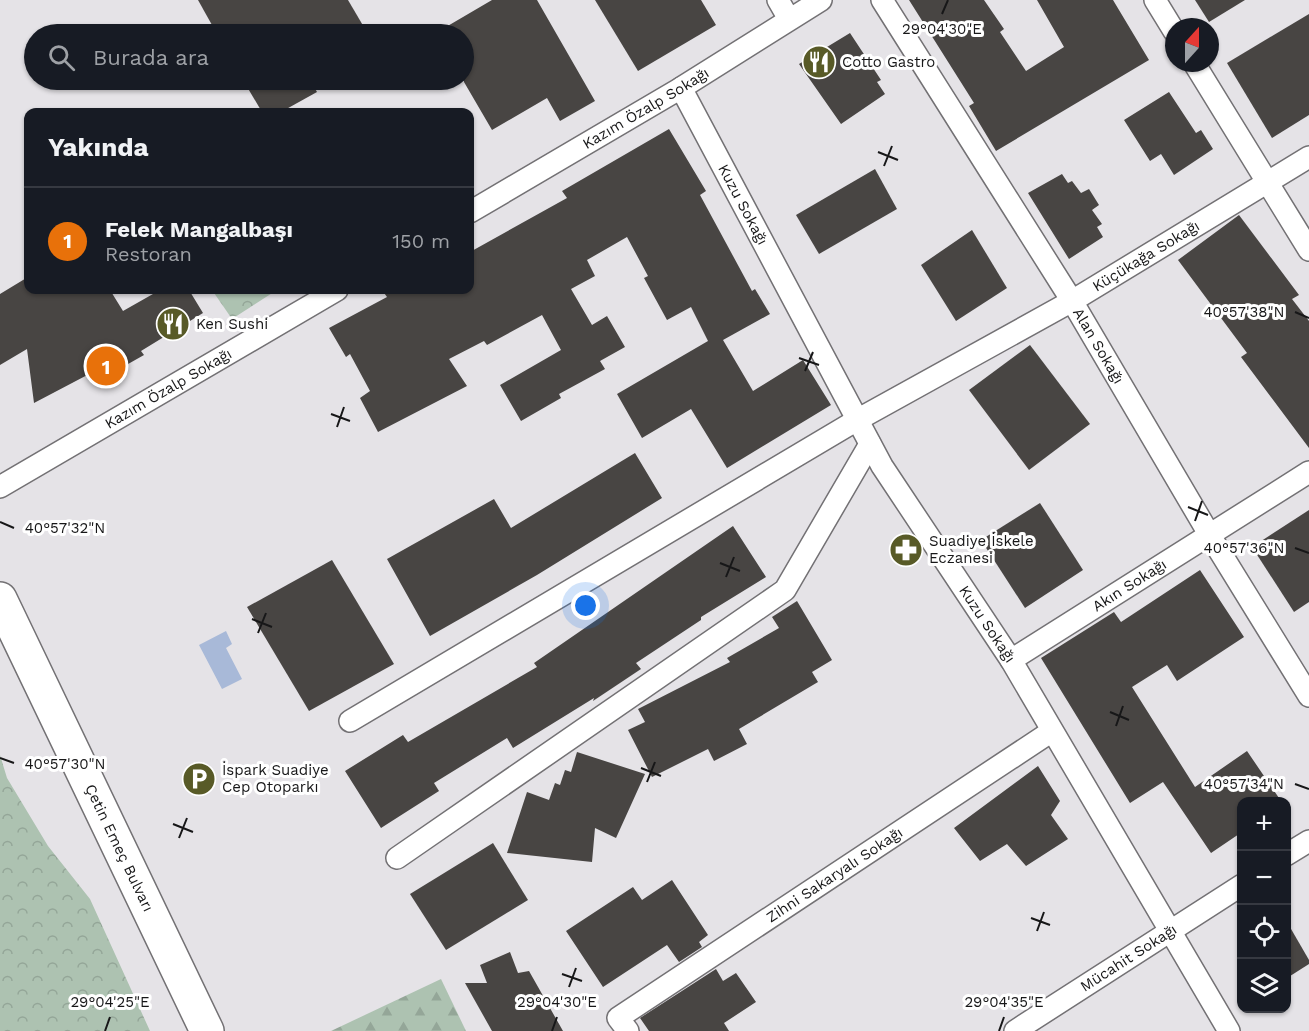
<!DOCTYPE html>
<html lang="tr">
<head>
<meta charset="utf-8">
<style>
	:root { --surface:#171b24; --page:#242831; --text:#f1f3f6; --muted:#9ea1a6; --line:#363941; --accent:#acae99 }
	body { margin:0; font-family:"Work Sans",sans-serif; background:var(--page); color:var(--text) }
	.controls { position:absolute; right:18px; bottom:18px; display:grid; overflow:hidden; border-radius:12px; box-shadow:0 2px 4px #0004 }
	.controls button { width:54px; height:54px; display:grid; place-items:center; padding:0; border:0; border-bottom:2px solid var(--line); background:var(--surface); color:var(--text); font:30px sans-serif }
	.compass { position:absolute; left:1165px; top:18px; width:54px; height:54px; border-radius:50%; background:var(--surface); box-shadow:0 2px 4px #0004; rotate:21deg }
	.you { position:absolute; left:586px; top:606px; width:21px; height:21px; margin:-15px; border:4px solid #fff; border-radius:50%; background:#1a73e8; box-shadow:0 0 0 9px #1a73e833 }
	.badge { display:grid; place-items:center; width:39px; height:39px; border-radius:50%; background:var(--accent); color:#fff; font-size:20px; font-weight:700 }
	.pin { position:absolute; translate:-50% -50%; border:3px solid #fff; box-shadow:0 2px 6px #0006 }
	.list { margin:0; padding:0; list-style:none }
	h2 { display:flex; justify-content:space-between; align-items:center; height:78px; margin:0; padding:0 24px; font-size:26px }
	h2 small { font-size:20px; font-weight:400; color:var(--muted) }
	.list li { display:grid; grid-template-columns:39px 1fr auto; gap:18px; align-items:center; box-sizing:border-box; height:108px; padding:0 24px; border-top:2px solid var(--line) }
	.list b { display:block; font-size:22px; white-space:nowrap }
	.list p { margin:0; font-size:20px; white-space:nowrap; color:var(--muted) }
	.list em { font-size:20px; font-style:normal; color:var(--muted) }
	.icon { flex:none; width:33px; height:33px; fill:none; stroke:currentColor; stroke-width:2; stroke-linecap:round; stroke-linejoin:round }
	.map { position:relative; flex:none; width:1309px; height:1031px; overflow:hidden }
	.search { position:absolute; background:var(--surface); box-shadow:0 2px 4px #0004; left:24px; top:24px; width:450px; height:66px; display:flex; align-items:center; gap:15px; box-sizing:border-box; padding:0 21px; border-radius:33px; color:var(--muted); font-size:22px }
	.panel { position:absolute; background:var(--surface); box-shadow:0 2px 4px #0004; left:24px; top:108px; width:450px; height:186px; border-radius:12px }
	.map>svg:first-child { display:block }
	.forest { fill:url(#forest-firs) }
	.park { fill:url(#park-crowns) }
	.water { fill:#a8b9d8 }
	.building { fill:#484543 }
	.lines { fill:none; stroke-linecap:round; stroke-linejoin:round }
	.minor-casing { stroke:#737174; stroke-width:24 }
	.primary-casing { stroke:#737174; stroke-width:36 }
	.minor { stroke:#fff; stroke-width:21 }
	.primary { stroke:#fff; stroke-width:33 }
	.ticks { fill:none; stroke:#171718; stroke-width:2 }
	.labels { text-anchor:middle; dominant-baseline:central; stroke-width:6; stroke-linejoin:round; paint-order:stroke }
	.poi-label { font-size:15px; fill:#171718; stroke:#fff; text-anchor:start }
	.street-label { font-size:15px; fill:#171718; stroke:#fff }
	.ticks-label { font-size:15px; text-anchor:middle; fill:#171718; stroke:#fff; stroke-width:6; stroke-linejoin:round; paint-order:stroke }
</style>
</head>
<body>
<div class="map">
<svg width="1309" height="1031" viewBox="0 0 1309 1031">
	<defs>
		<pattern id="forest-firs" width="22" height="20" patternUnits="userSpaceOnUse" patternTransform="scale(1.5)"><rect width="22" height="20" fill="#adc2b1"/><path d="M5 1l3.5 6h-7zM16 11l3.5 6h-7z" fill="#94a698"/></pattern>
		<pattern id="park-crowns" width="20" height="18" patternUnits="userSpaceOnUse" patternTransform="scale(1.5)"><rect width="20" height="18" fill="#adc2b1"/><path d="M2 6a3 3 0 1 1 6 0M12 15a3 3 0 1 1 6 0" fill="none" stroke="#94a698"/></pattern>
	</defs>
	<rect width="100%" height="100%" fill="#e5e3e7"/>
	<polygon class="forest" points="441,979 466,1031 331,1031"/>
	<g class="park">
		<polygon points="212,290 277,290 232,319"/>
		<polygon points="0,755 7,778 48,846 90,899 150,1031 0,1031"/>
	</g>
	<polygon class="water" points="226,631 232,644 226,648 242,679 222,689 199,645"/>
	<g class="building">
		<polygon points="198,0 348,0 368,34 217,34"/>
		<polygon points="492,0 537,0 595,101 560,121 547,98 492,130 464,82 464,34 434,34"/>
		<polygon points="595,0 701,0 716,25 638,71"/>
		<polygon points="909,0 984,0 1004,29 1000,32 1026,71 1064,47 1037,0 1113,0 1149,60 996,151 969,106 974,103"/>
		<polygon points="1195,0 1245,0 1209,22"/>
		<polygon points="1309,14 1309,115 1272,138 1227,63"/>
		<polygon points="850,33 881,80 877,82 885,94 841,124 799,64"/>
		<polygon points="243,80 310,80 317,92 281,112 262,112"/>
		<polygon points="1169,92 1196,133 1201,130 1213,149 1174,175 1161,154 1150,161 1124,120"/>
		<polygon points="669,129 706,191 700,195 752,291 755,289 770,314 723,340 753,391 803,360 831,405 727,468 691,409 642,438 617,394 708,341 691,307 667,320 644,278 648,276 627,237 587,260 595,276 571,289 592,325 607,316 625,347 600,361 605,369 559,394 561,398 521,421 500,385 561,350 542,315 487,345 484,341 449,359 467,386 378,432 360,398 370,391 350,354 346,357 329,328 387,297 382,290 470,290 470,252 567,198 562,191"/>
		<polygon points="875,169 897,209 819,254 796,215"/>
		<polygon points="1062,174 1068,183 1072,181 1081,193 1089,189 1099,205 1092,210 1102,224 1097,227 1103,237 1069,259 1028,193"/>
		<polygon points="1239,215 1299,295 1292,299 1309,321 1309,448 1241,357 1247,353 1178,260"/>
		<polygon points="972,230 1007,288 956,321 921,265"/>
		<polygon points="28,277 28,290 110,290 123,311 160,290 189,290 203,313 141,351 144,355 98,381 93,372 34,403 27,349 0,365 0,294"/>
		<polygon points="1030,345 1090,424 1029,470 969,390"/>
		<polygon points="635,453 662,498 537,575 430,636 387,559 494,499 511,528"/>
		<polygon points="1040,503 1083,570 1025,608 981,540"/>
		<polygon points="1309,510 1309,602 1294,612 1252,547"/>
		<polygon points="733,526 766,577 701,617 701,620 636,663 641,669 593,701 594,698 513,748 507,738 434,783 439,791 381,828 345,771 403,735 408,742 537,667 534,663"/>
		<polygon points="332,560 394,664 309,711 247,607"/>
		<polygon points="1200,570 1244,637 1177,681 1167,665 1132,687 1195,787 1247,751 1281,801 1242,801 1242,832 1211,853 1163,782 1130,803 1041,658 1114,612 1121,622"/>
		<polygon points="797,601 832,660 812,672 818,682 739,729 747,744 714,761 708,749 652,777 628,730 645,722 638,709 730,662 727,658 779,628 772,617"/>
		<polygon points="577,752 645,774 616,838 595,828 592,862 507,853 527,792 549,800 555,783 560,785 565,770 571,772"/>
		<polygon points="1038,766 1060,801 1051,815 1068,839 1026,866 1007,844 980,861 954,828"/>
		<polygon points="493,843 528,900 446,950 410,894"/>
		<polygon points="672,880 708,935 699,942 702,947 679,962 667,945 603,987 566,931 633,887 642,900"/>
		<polygon points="1287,922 1309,960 1309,964 1287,978"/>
		<polygon points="510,952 518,973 529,971 563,1031 492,1031 465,983 487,983 480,965"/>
		<polygon points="716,969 723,981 736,973 756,1002 724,1023 729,1031 649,1031 640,1018"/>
	</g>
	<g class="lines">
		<g class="minor-casing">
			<g id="minor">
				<polyline points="778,0 789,19"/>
				<path id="s1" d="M882 0 1072 301 1209 534 1309 696"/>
				<polyline points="1155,0 1174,31"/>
				<polyline points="1194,63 1309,250"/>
				<path id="s2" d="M681 88 882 466 1011 660 1229 1031"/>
				<path id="s3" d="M470 212 681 88 821 0"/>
				<path id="s4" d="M0 487 337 290"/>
				<path id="s5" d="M1011 660 1309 472"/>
				<path id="s6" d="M350 721 857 420 1072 301 1309 157"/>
				<polyline points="1286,855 1309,841"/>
				<polyline points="397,858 785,590 870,444"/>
				<path id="s7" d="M628 1031 618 1018 1052 731"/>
				<path id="s8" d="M1015 1031 1242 885"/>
			</g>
		</g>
		<g class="primary-casing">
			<g id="primary">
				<path id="s9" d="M0 599 207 1031"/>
			</g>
		</g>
		<use href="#minor" class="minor"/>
		<use href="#primary" class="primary"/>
	</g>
	<path class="ticks" d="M942 14 948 0M878 152 898 160M884 166 892 146M1295 312 1309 318M799 358 819 365M805 371 813 352M331 414 350 421M337 427 344 407M1188 507 1208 515M1195 521 1202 501M0 522 14 528M1295 548 1309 553M720 563 740 571M726 577 734 557M252 619 272 627M258 633 266 613M1110 712 1129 720M1116 726 1123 706M0 758 14 763M641 768 661 776M647 782 655 762M1295 784 1309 789M173 824 193 832M179 838 187 818M1031 918 1050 925M1037 931 1044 912M562 974 582 981M569 987 576 968M105 1031 110 1017M552 1031 557 1017M999 1031 1004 1017"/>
	<defs>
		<g id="restaurant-disc" transform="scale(1.725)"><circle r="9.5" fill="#585a27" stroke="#fff"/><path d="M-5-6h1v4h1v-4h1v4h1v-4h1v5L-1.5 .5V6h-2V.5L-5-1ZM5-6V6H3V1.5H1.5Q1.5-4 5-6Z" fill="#fff"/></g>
		<g id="pharmacy-disc" transform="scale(1.725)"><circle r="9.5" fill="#585a27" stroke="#fff"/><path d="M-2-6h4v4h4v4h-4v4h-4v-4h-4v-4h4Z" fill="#fff"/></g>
		<g id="parking-disc" transform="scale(1.725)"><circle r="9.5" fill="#585a27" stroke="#fff"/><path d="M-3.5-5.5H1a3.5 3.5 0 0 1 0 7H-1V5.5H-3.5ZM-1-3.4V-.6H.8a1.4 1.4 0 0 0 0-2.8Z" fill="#fff"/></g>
	</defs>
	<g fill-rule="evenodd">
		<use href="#restaurant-disc" x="819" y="62"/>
		<use href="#restaurant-disc" x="173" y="324"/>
		<use href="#pharmacy-disc" x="906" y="550"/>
		<use href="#parking-disc" x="199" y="779"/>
	</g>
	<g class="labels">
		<g class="poi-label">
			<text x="842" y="62">Cotto Gastro</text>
			<text x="196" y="324">Ken Sushi</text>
			<text x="929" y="541">Suadiye İskele<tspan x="929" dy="17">Eczanesi</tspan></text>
			<text x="222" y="770">İspark Suadiye<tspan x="222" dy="17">Cep Otoparkı</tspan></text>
		</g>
		<g class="street-label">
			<text stroke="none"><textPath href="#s3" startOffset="204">Kazım Özalp Sokağı</textPath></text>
			<text stroke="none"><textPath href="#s2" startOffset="132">Kuzu Sokağı</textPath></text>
			<text stroke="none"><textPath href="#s6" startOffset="922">Küçükağa Sokağı</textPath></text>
			<text stroke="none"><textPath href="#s1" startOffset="408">Alan Sokağı</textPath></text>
			<text stroke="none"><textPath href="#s4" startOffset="195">Kazım Özalp Sokağı</textPath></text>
			<text stroke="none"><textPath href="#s5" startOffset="140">Akın Sokağı</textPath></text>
			<text stroke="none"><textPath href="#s2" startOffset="618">Kuzu Sokağı</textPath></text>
			<text stroke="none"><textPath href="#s9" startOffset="276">Çetin Emeç Bulvarı</textPath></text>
			<text stroke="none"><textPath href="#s7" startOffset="276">Zihni Sakaryalı Sokağı</textPath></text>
			<text stroke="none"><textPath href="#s8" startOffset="135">Mücahit Sokağı</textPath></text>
		</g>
	</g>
	<g class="ticks-label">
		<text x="942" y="34">29°04'30"E</text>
		<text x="1244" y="317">40°57'38"N</text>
		<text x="65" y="533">40°57'32"N</text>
		<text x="1244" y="553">40°57'36"N</text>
		<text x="65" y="769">40°57'30"N</text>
		<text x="1244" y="789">40°57'34"N</text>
		<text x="110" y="1007">29°04'25"E</text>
		<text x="557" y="1007">29°04'30"E</text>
		<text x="1004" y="1007">29°04'35"E</text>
	</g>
</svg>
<div class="controls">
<button>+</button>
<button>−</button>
<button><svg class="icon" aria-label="locate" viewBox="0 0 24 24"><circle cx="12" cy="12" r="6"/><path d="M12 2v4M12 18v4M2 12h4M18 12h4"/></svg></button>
<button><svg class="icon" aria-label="layers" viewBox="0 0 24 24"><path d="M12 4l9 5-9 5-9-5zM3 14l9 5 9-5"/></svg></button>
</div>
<svg class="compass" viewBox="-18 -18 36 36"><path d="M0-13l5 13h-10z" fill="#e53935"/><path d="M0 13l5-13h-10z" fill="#9ea1a6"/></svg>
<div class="you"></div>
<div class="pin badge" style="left:106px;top:366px;background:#e8710a">1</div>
<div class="search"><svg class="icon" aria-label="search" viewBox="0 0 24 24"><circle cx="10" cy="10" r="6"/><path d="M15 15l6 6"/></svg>Burada ara</div>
<section class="panel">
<h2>Yakında<small></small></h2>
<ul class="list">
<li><span class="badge" style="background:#e8710a">1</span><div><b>Felek Mangalbaşı</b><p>Restoran</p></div><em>150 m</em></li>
</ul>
</section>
</div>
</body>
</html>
